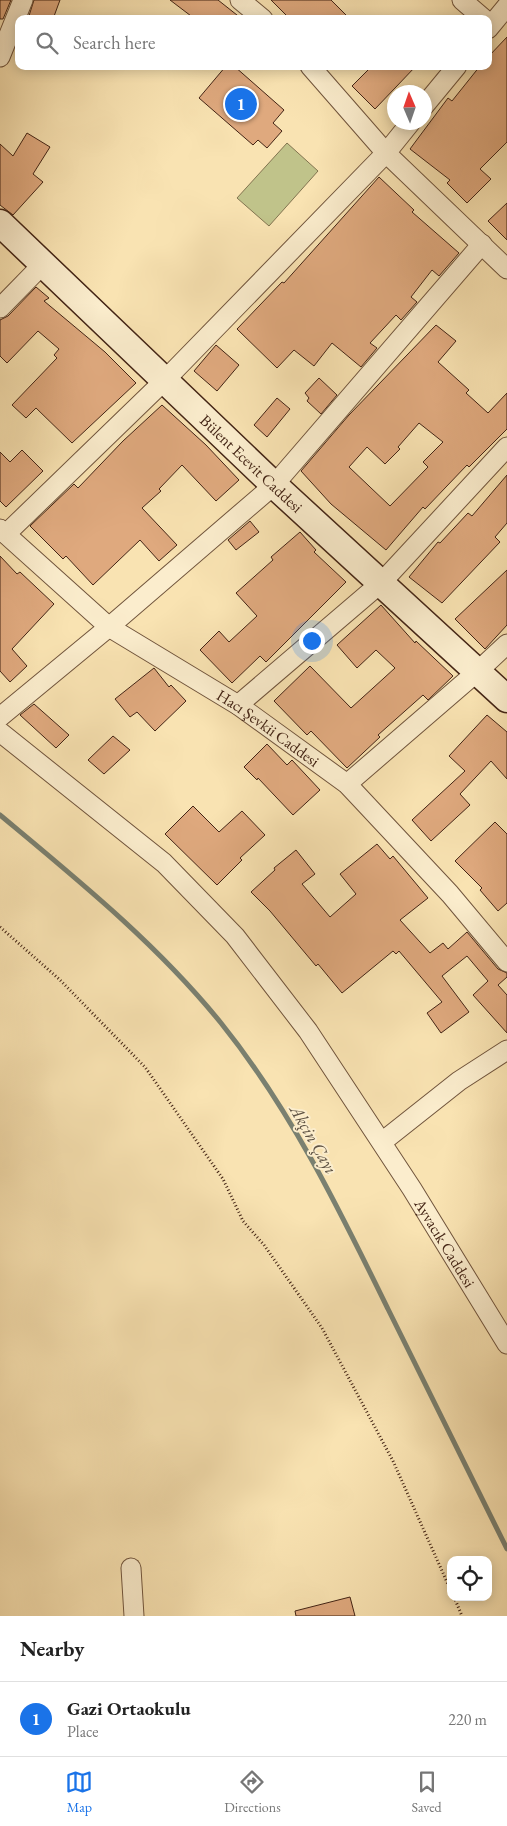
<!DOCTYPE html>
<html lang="en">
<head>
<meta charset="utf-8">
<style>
	:root { --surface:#fff; --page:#f2f2f2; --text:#222; --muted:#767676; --line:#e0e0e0; --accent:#1a73e8 }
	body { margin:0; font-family:"EB Garamond",serif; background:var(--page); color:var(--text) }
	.controls { position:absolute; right:15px; bottom:15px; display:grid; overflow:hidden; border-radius:10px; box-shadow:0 2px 12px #0003 }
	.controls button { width:45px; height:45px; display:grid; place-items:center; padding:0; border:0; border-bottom:1px solid var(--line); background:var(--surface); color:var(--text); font:25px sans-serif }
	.compass { position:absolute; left:387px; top:85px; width:45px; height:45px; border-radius:50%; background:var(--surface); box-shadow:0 2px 12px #0003; rotate:358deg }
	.you { position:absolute; left:311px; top:640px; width:18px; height:18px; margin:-12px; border:4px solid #fff; border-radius:50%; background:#1a73e8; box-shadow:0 0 0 8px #1a73e833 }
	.badge { display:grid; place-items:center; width:32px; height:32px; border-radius:50%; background:var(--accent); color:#fff; font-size:16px; font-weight:700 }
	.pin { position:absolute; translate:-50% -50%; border:2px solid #fff; box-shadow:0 1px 5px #0006 }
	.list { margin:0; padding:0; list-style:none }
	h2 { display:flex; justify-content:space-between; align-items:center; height:65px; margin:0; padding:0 20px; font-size:21px }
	h2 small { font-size:16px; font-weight:400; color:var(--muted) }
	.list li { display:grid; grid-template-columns:32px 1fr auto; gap:15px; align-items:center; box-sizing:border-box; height:75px; padding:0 20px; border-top:1px solid var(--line) }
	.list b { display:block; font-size:19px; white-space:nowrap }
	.list p { margin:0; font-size:16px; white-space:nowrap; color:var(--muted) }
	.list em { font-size:16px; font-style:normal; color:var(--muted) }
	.icon { flex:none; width:28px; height:28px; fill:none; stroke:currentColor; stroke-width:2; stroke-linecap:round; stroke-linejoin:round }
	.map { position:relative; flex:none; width:507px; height:1616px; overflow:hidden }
	.search { position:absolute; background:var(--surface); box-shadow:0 2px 12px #0003; left:15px; right:15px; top:15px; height:55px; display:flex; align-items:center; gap:12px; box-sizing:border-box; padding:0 18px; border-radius:10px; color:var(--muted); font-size:19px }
	.sheet { height:140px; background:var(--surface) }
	nav { display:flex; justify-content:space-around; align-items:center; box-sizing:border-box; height:70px; border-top:1px solid var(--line); background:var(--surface); font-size:14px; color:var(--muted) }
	nav a { display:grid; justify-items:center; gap:2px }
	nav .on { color:var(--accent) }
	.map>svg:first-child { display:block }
	.green { fill:#c0c38a; stroke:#827450 }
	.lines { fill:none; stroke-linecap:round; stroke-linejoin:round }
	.stream { stroke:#7a8070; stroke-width:5 }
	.building { fill:#dfa97e; stroke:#432415; fill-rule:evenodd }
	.street-casing { stroke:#70543c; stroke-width:21 }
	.secondary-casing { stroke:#432415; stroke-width:29 }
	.path { stroke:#432415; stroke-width:3; stroke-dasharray:1 2.5; stroke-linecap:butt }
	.street { stroke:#fbedcd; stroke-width:19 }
	.secondary { stroke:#fbedcd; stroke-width:26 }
	.labels { text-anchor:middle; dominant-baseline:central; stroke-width:4; stroke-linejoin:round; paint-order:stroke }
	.street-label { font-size:16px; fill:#432415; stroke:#fbedcd }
	.water-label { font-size:18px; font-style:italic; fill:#5e5243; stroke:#fbedcd }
</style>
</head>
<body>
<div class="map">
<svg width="507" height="1616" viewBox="0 0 507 1616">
	<rect width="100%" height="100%" fill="#f9e3b2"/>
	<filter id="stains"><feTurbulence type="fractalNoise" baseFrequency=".004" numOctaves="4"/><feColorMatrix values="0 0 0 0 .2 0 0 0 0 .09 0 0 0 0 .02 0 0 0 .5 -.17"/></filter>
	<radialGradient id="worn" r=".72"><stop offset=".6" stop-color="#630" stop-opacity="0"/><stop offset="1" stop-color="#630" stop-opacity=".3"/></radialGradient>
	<polygon class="green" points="287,143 318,171 269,226 237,198"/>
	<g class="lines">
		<path class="stream" d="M0 815C78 880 157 944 221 1023 291 1110 339 1209 388 1309 427 1389 467 1469 507 1549"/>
	</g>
	<g class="building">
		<polygon points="0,0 11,0 3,19 0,19"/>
		<polygon points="34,0 60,0 53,19 28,19"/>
		<polygon points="170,0 218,0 242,19 195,19"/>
		<polygon points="271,0 331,0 350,19 290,19"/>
		<polygon points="507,37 507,142 480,169 491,179 467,203 447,183 450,180 410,149 448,98 452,101 480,66 488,66 488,57"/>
		<polygon points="226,66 234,66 284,110 273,123 282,131 267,148 258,140 253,145 199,98"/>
		<polygon points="372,66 416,66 375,109 352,86"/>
		<polygon points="27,133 50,147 33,174 43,182 13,215 0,205 0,144 13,156"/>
		<polygon points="379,177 414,210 412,212 459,253 439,276 432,270 411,297 417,302 401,320 396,315 370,343 377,348 361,367 332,343 314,366 294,350 277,368 237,329 282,282 284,283"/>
		<polygon points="507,203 507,240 488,221"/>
		<polygon points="36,287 49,298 44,301 105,352 136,383 72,443 36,408 26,418 12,405 57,358 54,355 59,349 38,331 7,363 0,356 0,320 8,316"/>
		<path d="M436 325 456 341 438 362 469 390 466 393 488 413 507 393V429L469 467 467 465 425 509 423 507 386 550 331 504 301 471 349 415ZM419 423 443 442 423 462 428 467 390 506 349 467 367 447 385 464 400 449 398 447Z"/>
		<polygon points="216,345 239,365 217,391 194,371"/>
		<polygon points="319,378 337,395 321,414 307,401 309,398 305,393"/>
		<polygon points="277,398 290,409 267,437 254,425"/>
		<polygon points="162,405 206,445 239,480 216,501 182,465 159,489 161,491 142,508 177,545 159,561 140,540 93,585 66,556 63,559 30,526 74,484 78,488 123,441"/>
		<polygon points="22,450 43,471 6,507 0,501 0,452 10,462"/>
		<polygon points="507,475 507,523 495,537 500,542 442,603 409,577 438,542 440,543 468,513 472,516"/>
		<polygon points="250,521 259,532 236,550 228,540"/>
		<polygon points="300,532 316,550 314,552 346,582 266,662 260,656 232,683 200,650 219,631 229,642 257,616 236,593 273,560 271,557"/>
		<polygon points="0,556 17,574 20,572 54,604 12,649 27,666 10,682 0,671"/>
		<polygon points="507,570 507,625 485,649 455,619"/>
		<polygon points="381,605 415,643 416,641 453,676 428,700 423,695 378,735 380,737 347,768 311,731 307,735 274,701 310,666 351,708 395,668 376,650 357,668 337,645"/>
		<polygon points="154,668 169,687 171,685 186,701 155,731 137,712 130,717 115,699"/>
		<polygon points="34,704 69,735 56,748 20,715"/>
		<polygon points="487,715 507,732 507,779 491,761 460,794 470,805 431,841 412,820 465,771 449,756"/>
		<polygon points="113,736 130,750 104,774 88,760"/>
		<polygon points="267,744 287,765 292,760 320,790 293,815 258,778 257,780 244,767"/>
		<polygon points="193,806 219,832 242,811 265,835 240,858 242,860 217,885 165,834"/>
		<polygon points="495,822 507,834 507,903 498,911 480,890 482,888 455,861"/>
		<polygon points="377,844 390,859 393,856 428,898 400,920 430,953 443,943 448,949 467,932 498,969 507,973 507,977 498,985 507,995 507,1033 473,995 488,981 467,956 442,976 469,1012 441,1033 427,1013 442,1002 399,951 396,954 393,951 342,993 318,964 316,966 270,911 251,892 275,870 274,868 296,850 315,874 302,884 330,917 356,894 340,874"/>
		<polygon points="350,1597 355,1616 296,1616 295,1611"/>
	</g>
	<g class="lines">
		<g class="street-casing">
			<g id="street">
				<polyline points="240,0 263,19"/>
				<polyline points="462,0 484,19"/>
				<polyline points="488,29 507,6"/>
				<polyline points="0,57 23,0"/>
				<polyline points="310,66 386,153 507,269"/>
				<polyline points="424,106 457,66"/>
				<polyline points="0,308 44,263"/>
				<path id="s1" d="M0 529 109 627 238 705 347 784 450 894 507 962"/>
				<polyline points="6,534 165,380 386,153 411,122"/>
				<polyline points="238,705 382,582 507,447"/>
				<polyline points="0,717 109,627 274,485 482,244"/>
				<path id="s2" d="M0 732 164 863 235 936 308 1031 412 1189 507 1344"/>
				<polyline points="347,784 478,671 507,644"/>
				<polyline points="382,1142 459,1081 507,1050"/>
				<polyline points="131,1568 134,1616"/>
			</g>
		</g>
		<g class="secondary-casing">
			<g id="secondary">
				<path id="s3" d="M0 223 274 485 507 699"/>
			</g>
		</g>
		<g class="path">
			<polyline points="0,927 59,979 145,1067 223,1179 243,1221 264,1245 322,1328 393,1461 451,1591"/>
			<polyline points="454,1597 462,1616"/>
		</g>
		<use href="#street" class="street"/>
		<use href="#secondary" class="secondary"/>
	</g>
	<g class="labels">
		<g class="street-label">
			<text stroke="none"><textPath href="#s3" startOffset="348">Bülent Ecevit Caddesi</textPath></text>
			<text stroke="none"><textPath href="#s1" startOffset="335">Hacı Şevkii Caddesi</textPath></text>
			<text stroke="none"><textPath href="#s2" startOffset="684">Ayvacık Caddesi</textPath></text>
		</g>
		<g class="water-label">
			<text transform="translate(314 1139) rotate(60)">Akçin Çayı</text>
		</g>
	</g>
	<rect width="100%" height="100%" filter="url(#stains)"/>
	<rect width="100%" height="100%" fill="url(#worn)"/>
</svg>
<div class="controls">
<button><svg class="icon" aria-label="locate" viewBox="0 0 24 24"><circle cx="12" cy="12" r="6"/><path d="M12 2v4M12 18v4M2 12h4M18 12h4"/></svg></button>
</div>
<svg class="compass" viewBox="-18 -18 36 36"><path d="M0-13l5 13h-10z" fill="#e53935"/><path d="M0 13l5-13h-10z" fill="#767676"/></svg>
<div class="you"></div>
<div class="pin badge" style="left:241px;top:104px">1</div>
<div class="search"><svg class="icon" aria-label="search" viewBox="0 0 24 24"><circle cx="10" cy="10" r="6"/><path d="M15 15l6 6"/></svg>Search here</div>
</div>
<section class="sheet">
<h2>Nearby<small></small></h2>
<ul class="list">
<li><span class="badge">1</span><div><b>Gazi Ortaokulu</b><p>Place</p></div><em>220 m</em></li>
</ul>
</section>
<nav>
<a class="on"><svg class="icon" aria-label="map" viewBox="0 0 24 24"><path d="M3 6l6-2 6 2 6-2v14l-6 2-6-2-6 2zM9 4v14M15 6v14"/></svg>Map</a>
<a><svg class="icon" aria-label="directions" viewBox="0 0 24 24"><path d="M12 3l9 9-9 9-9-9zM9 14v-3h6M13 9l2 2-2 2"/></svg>Directions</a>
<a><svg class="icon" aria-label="saved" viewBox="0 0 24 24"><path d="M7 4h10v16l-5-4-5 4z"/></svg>Saved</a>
</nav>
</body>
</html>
